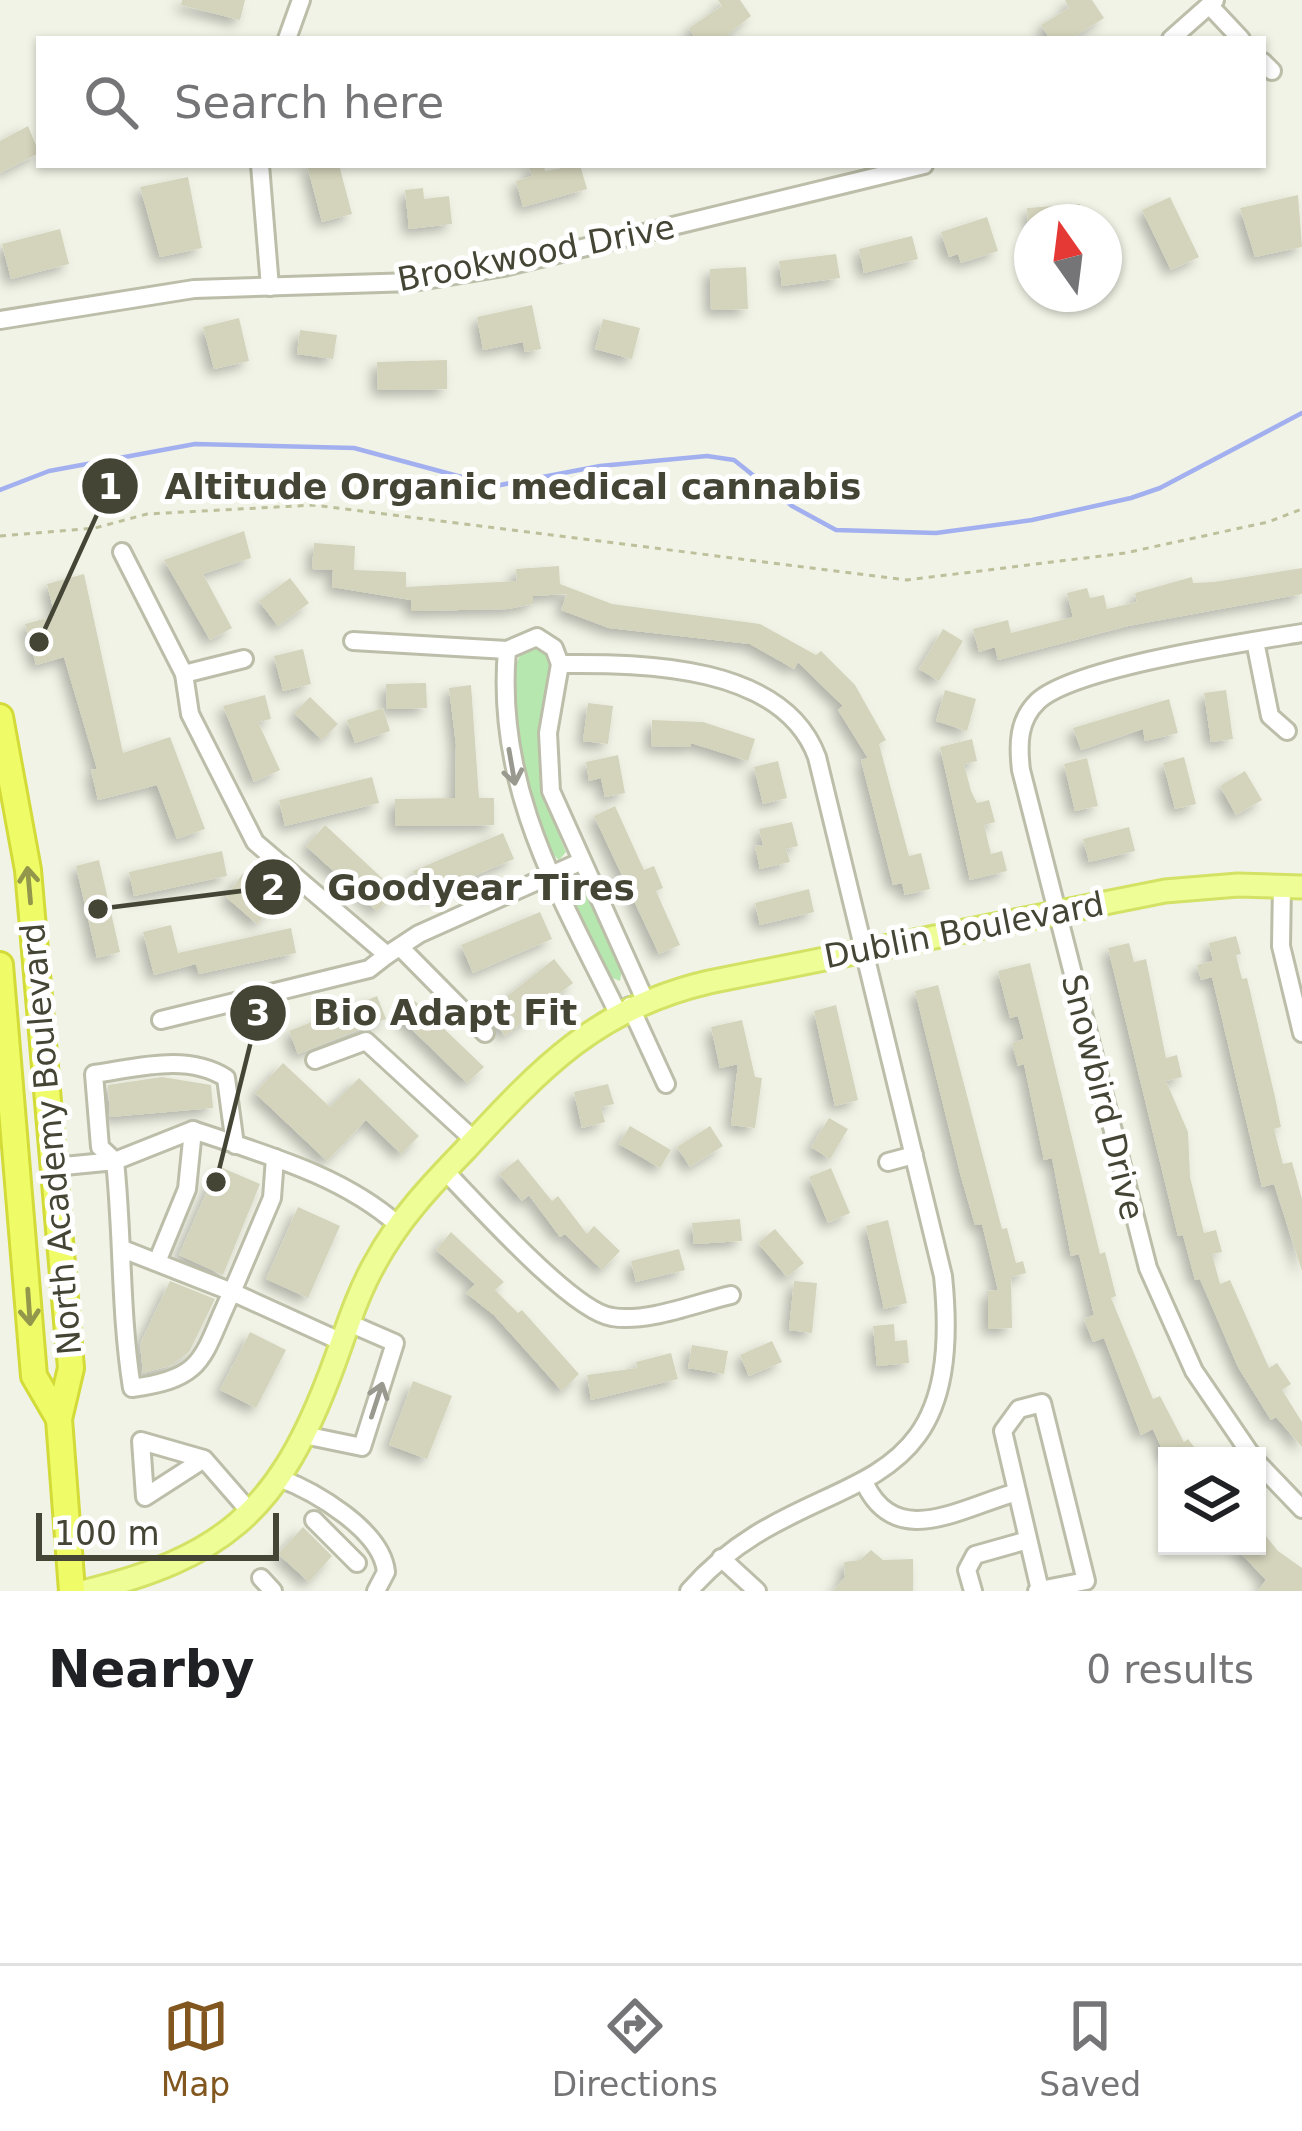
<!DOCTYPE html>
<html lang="en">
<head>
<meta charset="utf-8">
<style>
	:root { --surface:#fff; --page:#f2f2f2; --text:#202124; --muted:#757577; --line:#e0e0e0; --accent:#81571f }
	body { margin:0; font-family:"DejaVu Sans",sans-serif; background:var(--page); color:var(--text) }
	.controls { position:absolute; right:36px; bottom:36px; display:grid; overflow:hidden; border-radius:0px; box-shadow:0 3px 9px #0004 }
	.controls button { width:108px; height:108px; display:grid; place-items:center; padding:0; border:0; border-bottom:3px solid var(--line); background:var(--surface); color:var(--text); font:60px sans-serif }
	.compass { position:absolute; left:1014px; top:204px; width:108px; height:108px; border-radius:50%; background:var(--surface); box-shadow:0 3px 9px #0004; rotate:346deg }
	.scale { position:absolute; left:36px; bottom:30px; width:243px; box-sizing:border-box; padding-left:12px; border:6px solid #454535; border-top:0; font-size:33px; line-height:42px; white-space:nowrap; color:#454535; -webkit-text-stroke:9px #fff; paint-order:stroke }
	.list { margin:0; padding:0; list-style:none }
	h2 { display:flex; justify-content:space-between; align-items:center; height:156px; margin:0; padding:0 48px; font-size:51px }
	h2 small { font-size:39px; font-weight:400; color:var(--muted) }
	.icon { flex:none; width:66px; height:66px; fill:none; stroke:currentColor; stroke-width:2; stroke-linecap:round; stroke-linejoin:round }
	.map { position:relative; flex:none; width:1302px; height:1591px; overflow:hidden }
	.search { position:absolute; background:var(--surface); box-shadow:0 3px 9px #0004; left:36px; right:36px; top:36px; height:132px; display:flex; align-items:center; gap:30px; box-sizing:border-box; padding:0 42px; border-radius:0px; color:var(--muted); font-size:45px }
	.sheet { height:372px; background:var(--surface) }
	nav { display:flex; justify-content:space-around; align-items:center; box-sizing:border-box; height:168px; border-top:3px solid var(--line); background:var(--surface); font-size:33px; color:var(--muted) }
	nav a { display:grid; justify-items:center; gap:6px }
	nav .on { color:var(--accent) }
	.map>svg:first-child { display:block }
	.green { fill:#b6e7af }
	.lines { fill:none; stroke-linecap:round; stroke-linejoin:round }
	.stream { stroke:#a3b0ef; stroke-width:4.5 }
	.building { fill:#d4d4bc; filter:url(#shadow) }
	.minor-casing { stroke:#bcbea9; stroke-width:22 }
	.major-casing { stroke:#d3e265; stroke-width:27 }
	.highway-casing { stroke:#d2db38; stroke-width:30 }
	.path { stroke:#bdc09a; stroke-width:3; stroke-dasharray:6 6; stroke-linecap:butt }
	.minor { stroke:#fff; stroke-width:16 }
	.major { stroke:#eefd95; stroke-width:21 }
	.highway { stroke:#effc68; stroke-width:24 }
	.oneway { stroke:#999990 }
	.oneway2 { stroke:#92974c }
	.labels { text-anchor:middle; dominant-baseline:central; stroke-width:10; stroke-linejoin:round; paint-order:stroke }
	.street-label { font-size:33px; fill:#454535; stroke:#fff }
	.leader { fill:none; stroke:#454535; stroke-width:4.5 }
	.callout-dot { fill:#454535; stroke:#fff; stroke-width:4.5 }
	.mark-label { font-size:36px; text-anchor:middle; font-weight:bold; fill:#fff }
	.callout-label { font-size:36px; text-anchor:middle; font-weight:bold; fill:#454535; stroke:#fff; stroke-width:10; stroke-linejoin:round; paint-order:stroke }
</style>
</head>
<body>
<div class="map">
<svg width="1302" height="1591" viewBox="0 0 1302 1591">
	<defs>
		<filter id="shadow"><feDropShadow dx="-6" dy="6" stdDeviation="6" flood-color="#0004"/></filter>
	</defs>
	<rect width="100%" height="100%" fill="#f1f3e6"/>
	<g class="green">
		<path d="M535 645 547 653 552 666C540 743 534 777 566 852L559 860C525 831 495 681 525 647Z"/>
		<polygon points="571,878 581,881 622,970 620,981 610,977 568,888"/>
	</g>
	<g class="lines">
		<polyline class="stream" points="0,490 49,471 195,444 354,448 495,486 600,466 707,456 734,460 792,506 836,530 936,533 1032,520 1131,498 1160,488 1302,413"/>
	</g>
	<g class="building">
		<polygon points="182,0 245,0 240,20 181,5"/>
		<polygon points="718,0 740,0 751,16 722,39 696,39 689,28 722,6"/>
		<polygon points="1065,0 1092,0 1104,18 1071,39 1050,39 1041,25 1069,8"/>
		<polygon points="28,126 39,153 0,173 0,141"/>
		<polygon points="307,165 339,165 352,214 322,222"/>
		<polygon points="528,165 544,165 545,171 580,165 587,189 523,207 516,181 532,176"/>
		<polygon points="188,177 202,248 160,257 140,187"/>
		<polygon points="423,188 424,199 449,196 452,224 409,229 405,190"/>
		<polygon points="1298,195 1302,247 1255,257 1240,208"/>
		<polygon points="1170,197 1199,257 1171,270 1142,210"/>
		<polygon points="1080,204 1081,222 1028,222 1027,208"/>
		<polygon points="987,217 998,251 961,263 958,254 949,257 941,232"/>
		<polygon points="60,229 69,264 11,279 2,244"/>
		<polygon points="912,236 918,259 864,273 859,249"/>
		<polygon points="836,254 840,278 782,286 779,261"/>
		<polygon points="746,267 748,309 711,310 710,269"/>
		<polygon points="532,305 541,349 525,352 523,342 483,350 477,317"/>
		<polygon points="239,318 249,361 214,369 203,327"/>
		<polygon points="603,319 640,328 632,359 595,349"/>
		<polygon points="300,330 337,335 333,359 297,354"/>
		<polygon points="447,360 447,389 378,390 377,362"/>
		<polygon points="244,531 251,558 203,574 232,628 210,640 164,560"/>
		<polygon points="314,543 355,546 354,570 406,572 406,587 517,581 516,569 559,566 560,584 612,604 760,624 816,655 821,651 855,685 886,740 879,744 909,856 921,853 930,889 905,895 902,883 893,885 861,760 868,758 838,710 843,706 798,662 794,669 750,644 609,628 561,610 567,594 533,596 533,604 508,609 411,611 411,600 332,587 333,570 312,569"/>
		<polygon points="1302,568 1302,594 1128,626 998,660 995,647 979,652 973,629 1008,620 1011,633 1073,617 1067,593 1087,588 1090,598 1104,595 1107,609 1137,602 1135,593 1192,577 1193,583 1214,582"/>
		<polygon points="84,574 123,753 170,737 205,829 177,839 157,785 98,800 91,770 97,769 64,657 36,665 25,624 55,616 47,584"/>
		<polygon points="290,578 309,603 278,626 259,601"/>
		<polygon points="943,629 963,641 939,681 919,669"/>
		<polygon points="303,649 311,684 283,691 274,656"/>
		<polygon points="426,683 427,708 387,709 386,684"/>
		<polygon points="471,685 479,798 494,798 494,825 395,826 395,799 455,798 456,745 449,688"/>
		<polygon points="945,690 976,699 967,731 936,721"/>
		<polygon points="1226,690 1233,739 1211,742 1204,693"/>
		<polygon points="265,695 271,719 258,722 280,770 254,782 223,706"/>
		<polygon points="310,697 338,724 322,740 294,713"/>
		<polygon points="1169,699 1178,733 1145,741 1143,729 1081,750 1073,728"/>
		<polygon points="588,703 613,706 608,744 583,741"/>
		<polygon points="383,708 390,731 355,743 347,720"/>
		<polygon points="652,720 703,722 755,739 748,761 691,743 691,747 651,746"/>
		<polygon points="972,739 977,761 964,764 971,791 977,803 989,800 995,822 984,825 991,854 1002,851 1007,871 970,880 940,747"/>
		<polygon points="618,755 625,793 605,797 601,778 589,781 586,762"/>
		<polygon points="1184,757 1196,804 1175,809 1163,763"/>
		<polygon points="1087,758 1098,806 1075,811 1064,764"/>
		<polygon points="778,761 787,798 763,804 754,767"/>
		<polygon points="1245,771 1262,800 1236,815 1220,786"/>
		<polygon points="372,777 379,803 285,826 279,800"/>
		<polygon points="615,806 644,870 654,866 663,888 656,891 680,945 659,954 594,816"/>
		<polygon points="792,822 798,846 786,849 790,862 760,869 755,846 763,845 759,829"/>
		<polygon points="325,825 396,891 377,911 306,846"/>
		<polygon points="1129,827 1135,851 1089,862 1083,839"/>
		<polygon points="503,833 514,859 424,897 413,871"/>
		<polygon points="222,851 227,876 134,896 129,872"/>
		<polygon points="99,860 120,952 97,958 76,866"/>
		<polygon points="243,873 276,902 257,924 226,897"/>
		<polygon points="809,889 814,912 760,925 755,903"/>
		<polygon points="540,912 552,939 473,973 461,945"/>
		<polygon points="171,925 178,953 291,928 296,953 199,974 196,964 154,975 143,932"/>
		<polygon points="1236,936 1241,954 1236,955 1242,979 1247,978 1275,1097 1281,1127 1274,1129 1283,1164 1292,1162 1302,1199 1302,1271 1274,1184 1262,1187 1212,977 1201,980 1197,965 1213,961 1209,943"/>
		<polygon points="1129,943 1134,962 1146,959 1166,1058 1177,1055 1182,1077 1166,1081 1188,1132 1190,1177 1204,1233 1216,1230 1222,1252 1212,1254 1220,1284 1230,1280 1269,1368 1277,1363 1291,1384 1282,1390 1302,1422 1302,1447 1276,1417 1271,1420 1238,1367 1200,1279 1195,1280 1183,1235 1178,1236 1108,948"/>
		<polygon points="554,959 573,983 505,1036 487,1012"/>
		<polygon points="1030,963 1100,1254 1105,1252 1116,1296 1111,1298 1153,1399 1160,1396 1184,1442 1188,1439 1201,1456 1165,1456 1153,1429 1141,1435 1104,1338 1093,1342 1084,1319 1094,1315 1079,1254 1071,1256 1052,1158 1044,1160 1024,1064 1018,1066 1012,1043 1024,1039 1018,1016 1010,1018 998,971"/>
		<polygon points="938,985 1002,1229 1007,1228 1016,1263 1023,1261 1026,1273 1011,1277 1012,1328 988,1329 988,1291 998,1290 982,1224 975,1225 961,1177 915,991"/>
		<polygon points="377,996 386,1019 298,1054 289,1031"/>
		<polygon points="415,1001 484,1067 467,1083 399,1017"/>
		<polygon points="836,1005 858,1100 835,1106 814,1011"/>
		<polygon points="742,1020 755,1077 762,1078 755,1128 731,1125 738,1064 720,1068 711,1027"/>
		<polygon points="283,1063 330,1107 359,1078 419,1136 401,1154 366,1120 327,1161 255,1093"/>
		<polygon points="162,1077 211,1085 213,1108 110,1117 108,1085"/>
		<polygon points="608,1084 614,1104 601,1107 605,1122 582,1128 574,1092"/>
		<polygon points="829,1118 848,1129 830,1159 811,1147"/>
		<polygon points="630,1126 671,1150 660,1168 619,1144"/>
		<polygon points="710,1126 723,1146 690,1167 677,1147"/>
		<polygon points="518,1159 552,1201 558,1196 587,1234 594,1226 620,1251 602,1270 565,1234 560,1237 529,1195 522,1201 499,1174"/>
		<polygon points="218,1166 260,1184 223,1275 179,1255"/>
		<polygon points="831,1168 850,1213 828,1223 809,1177"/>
		<polygon points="298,1207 340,1226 308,1298 266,1279"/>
		<polygon points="740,1219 742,1241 694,1244 692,1223"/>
		<polygon points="888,1220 907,1303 884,1309 866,1226"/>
		<polygon points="775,1229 804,1263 787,1277 758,1243"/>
		<polygon points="451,1232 504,1282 495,1290 518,1313 522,1310 579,1374 562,1391 494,1315 466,1293 475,1284 436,1250"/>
		<polygon points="679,1249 685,1270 636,1282 631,1261"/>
		<polygon points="170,1281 215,1299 189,1352 170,1366 143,1373 140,1344"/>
		<polygon points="794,1281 817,1283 812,1333 789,1330"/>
		<polygon points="894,1324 895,1341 907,1340 909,1363 877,1366 873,1326"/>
		<polygon points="250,1332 286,1350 256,1408 220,1390"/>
		<polygon points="772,1341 782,1362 749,1376 740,1355"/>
		<polygon points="692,1345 728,1351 724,1374 688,1368"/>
		<polygon points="671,1353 678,1379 591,1400 587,1375 637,1368 636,1362"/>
		<polygon points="413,1381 452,1396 427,1459 389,1445"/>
		<polygon points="1257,1525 1278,1551 1302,1568 1302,1591 1258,1591 1266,1580 1234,1546 1257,1546"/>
		<polygon points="303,1527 332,1556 309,1582 278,1554"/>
		<polygon points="871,1550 883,1560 913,1559 913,1591 833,1591 845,1577 844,1562 860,1560"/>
	</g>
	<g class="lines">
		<g class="minor-casing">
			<g id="minor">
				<polyline points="1210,6 1241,39"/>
				<polyline points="287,39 301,0"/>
				<polyline points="1171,39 1215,0"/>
				<polyline points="1263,62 1272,71"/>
				<polyline points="260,165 270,287"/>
				<polyline points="0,320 194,289 413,282 504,267 924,165"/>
				<polyline points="122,552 184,674 190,714 255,842 387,955 419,934 580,862"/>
				<polyline points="353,641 507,650 537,637 554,648 560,664"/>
				<polyline points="1255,641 1270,716 1287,731"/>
				<path d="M507 650C495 788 559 893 618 1013"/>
				<path d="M560 664C645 663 783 665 817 757L943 1276C969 1527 807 1455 689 1591"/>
				<polyline points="560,664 548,733 551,791 645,1000"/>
				<polyline points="184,674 244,659"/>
				<polyline points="1282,885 1281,946 1302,1033"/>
				<polyline points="400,947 485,1033"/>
				<polyline points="630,1006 666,1084"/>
				<polyline points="161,1020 369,969 387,955"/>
				<polyline points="315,1060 366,1041 474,1140"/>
				<path d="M235 1145 226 1078C187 1053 137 1068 94 1074L100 1147 115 1161 193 1130C263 1154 342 1175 398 1225"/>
				<polyline points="888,1162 914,1155"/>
				<path d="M54 1167 115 1161C123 1237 120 1313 132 1388 208 1378 201 1356 232 1292L342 1342"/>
				<path d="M445 1171C476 1203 573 1312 612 1317 648 1323 696 1303 731 1295"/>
				<polyline points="125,1250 232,1292 272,1198 275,1158"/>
				<polyline points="157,1262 187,1189 193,1130"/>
				<polyline points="304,1435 362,1447 395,1343 349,1323"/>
				<path d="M1252 1456 1194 1371 1148 1268 1021 770C1018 744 1018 720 1038 701 1075 667 1247 642 1302 633"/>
				<polyline points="204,1459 145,1497 141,1441 204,1459 251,1513"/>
				<polyline points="1257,1462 1302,1509"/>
				<path d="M279 1478C314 1491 382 1530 386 1572L376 1591"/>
				<path d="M865 1484C897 1550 960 1508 1017 1492"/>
				<polyline points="314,1520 357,1563"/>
				<polyline points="721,1558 757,1591"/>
				<polyline points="261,1578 273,1591"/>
				<polyline points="973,1591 967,1570 975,1555 1028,1540"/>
				<polyline points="1037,1591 1040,1590 1086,1581 1042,1403 1019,1409 1003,1431 1040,1590"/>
			</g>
		</g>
		<g class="major-casing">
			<path id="major" d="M86 1591C220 1558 276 1513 327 1382 343 1342 354 1300 375 1263 398 1220 432 1184 466 1149 542 1067 597 1008 709 982L1165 891 1238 885 1302 887"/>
		</g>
		<g class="highway-casing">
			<g id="highway">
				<polyline points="0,717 28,870 71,1368 59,1419 72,1591"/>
				<polyline points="0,965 34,1376 59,1419"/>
			</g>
		</g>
		<polyline class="path" points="0,536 95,528 147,514 314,505 907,580 1125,553 1268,522 1302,509"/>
		<use href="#minor" class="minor"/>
		<use href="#major" class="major"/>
		<use href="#highway" class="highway"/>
	</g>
	<defs><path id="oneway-shaft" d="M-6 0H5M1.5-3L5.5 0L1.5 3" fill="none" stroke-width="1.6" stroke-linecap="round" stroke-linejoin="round" transform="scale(3)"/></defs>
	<g class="oneway">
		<use href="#oneway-shaft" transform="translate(512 767) rotate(80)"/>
		<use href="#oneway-shaft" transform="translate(377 1400) rotate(-72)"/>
	</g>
	<g class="oneway2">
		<use href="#oneway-shaft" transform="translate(29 885) rotate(-95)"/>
		<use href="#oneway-shaft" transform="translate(29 1307) rotate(86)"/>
	</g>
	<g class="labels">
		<g class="street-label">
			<text transform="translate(536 253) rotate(-11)">Brookwood Drive</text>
			<text transform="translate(964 930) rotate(-11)">Dublin Boulevard</text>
			<text transform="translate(1103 1097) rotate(76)">Snowbird Drive</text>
			<text transform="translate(51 1139) rotate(-95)">North Academy Boulevard</text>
		</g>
	</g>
	<path class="leader" d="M39 642L110 486M98 909L273 887M216 1182L258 1013"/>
	<g class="callout-dot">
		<circle cx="39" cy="642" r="12"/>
		<circle cx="98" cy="909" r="12"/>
		<circle cx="216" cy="1182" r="12"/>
		<circle cx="110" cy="486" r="30"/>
		<circle cx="273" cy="887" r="30"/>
		<circle cx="258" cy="1013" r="30"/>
	</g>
	<g class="mark-label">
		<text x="110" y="499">1</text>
		<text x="273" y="900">2</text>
		<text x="258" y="1025">3</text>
	</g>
	<g class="callout-label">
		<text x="513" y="499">Altitude Organic medical cannabis</text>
		<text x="481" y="900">Goodyear Tires</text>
		<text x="445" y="1025">Bio Adapt Fit</text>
	</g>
</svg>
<div class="controls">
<button><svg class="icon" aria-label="layers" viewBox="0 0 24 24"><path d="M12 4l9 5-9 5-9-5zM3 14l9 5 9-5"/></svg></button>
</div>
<svg class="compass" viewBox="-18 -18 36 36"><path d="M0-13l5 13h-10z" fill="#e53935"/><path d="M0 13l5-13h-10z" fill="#757577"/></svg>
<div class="scale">100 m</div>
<div class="search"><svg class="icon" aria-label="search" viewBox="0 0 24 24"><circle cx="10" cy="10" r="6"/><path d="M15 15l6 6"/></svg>Search here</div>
</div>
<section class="sheet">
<h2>Nearby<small>0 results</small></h2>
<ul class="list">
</ul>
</section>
<nav>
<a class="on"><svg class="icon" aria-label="map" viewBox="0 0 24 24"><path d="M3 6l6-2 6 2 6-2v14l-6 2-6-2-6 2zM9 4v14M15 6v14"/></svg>Map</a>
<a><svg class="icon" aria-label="directions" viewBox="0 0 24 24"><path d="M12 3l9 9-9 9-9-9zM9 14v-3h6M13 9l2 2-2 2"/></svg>Directions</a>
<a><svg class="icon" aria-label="saved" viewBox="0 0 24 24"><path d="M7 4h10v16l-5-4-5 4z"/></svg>Saved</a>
</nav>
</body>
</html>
